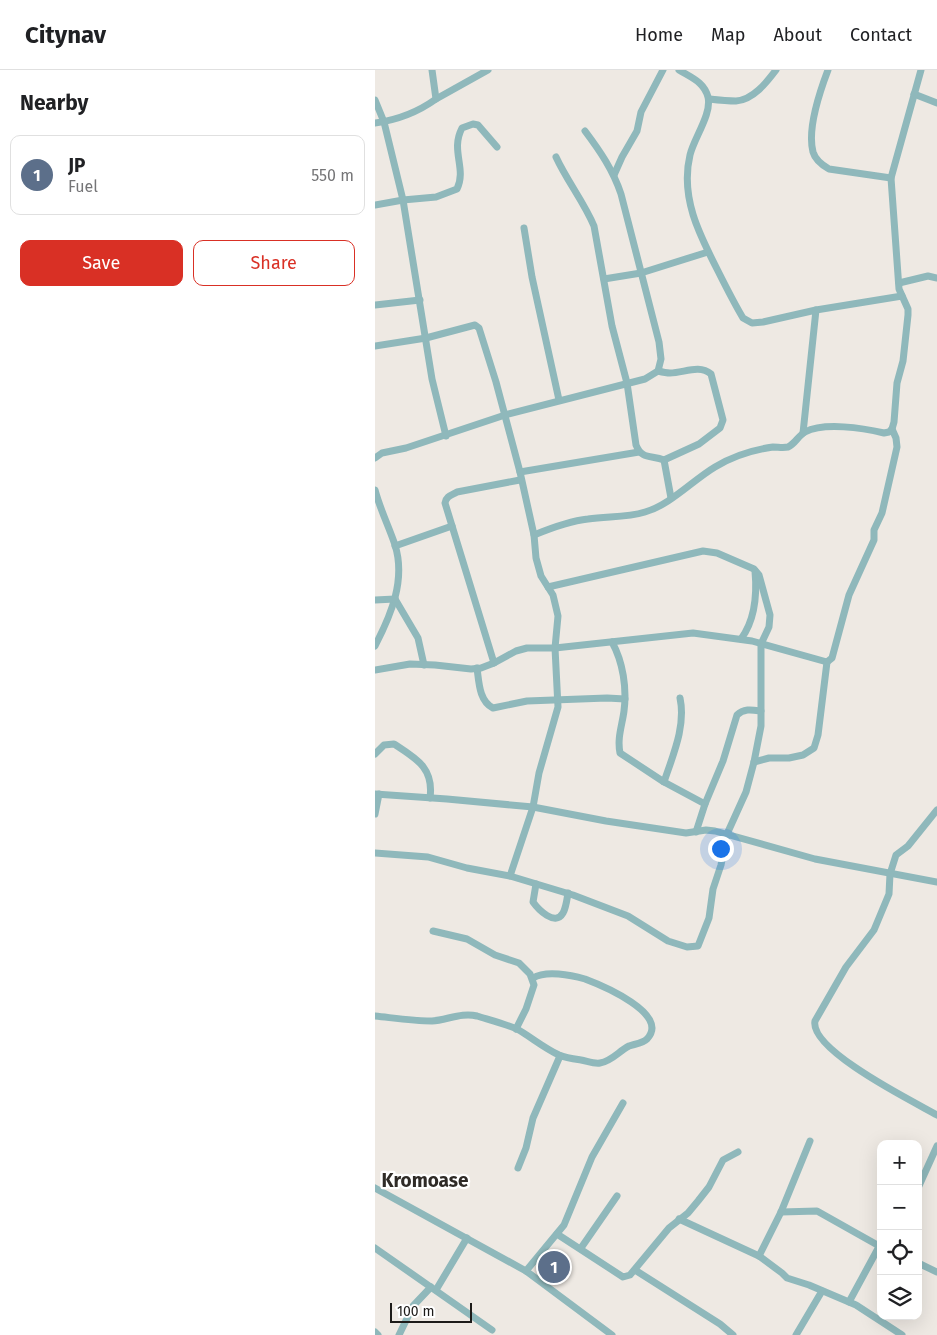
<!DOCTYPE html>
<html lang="en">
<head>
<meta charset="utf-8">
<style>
	:root { --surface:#fff; --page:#f6f6f6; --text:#202124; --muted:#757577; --line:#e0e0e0; --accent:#d93025 }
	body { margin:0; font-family:"Fira Sans",sans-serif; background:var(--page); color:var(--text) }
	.controls { position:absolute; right:15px; bottom:15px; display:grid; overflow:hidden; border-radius:10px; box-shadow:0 5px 20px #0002 }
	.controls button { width:45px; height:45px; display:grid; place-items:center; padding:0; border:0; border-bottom:1px solid var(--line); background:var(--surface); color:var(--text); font:25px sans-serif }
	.scale { position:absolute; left:15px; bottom:12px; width:82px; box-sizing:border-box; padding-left:5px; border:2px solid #1d1b19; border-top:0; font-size:14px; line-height:18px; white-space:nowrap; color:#1d1b19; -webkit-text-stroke:4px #fff; paint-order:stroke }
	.you { position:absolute; left:345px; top:778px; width:18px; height:18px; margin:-12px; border:4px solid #fff; border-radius:50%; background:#1a73e8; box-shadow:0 0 0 8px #1a73e833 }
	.badge { display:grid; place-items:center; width:32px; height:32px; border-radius:50%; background:var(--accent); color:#fff; font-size:16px; font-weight:700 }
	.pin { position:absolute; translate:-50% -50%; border:2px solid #fff; box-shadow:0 1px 5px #0006 }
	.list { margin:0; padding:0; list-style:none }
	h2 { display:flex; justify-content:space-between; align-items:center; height:65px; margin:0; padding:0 20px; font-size:21px }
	h2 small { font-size:16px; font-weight:400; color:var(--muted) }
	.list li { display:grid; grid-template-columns:32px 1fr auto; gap:15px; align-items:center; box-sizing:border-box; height:80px; margin:0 10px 10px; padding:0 10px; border:1px solid var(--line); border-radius:10px }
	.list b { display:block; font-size:19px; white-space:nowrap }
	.list p { margin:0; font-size:16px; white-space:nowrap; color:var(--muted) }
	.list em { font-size:16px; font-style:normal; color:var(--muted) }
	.actions { display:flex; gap:10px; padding:15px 20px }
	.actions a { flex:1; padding:11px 0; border:1px solid var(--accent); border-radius:10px; text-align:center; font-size:18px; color:var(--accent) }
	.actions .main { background:var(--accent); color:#fff }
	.icon { flex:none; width:28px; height:28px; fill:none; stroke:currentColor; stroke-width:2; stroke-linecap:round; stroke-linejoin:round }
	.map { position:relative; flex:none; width:562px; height:1265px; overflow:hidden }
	header { display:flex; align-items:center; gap:30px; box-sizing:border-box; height:70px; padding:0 25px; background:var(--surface); border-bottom:1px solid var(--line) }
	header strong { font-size:24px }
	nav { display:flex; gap:28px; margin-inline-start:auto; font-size:18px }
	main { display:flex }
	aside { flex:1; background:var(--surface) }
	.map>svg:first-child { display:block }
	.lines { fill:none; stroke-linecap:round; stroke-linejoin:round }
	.minor { stroke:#8fb8bb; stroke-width:7 }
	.labels { text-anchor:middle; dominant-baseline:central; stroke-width:4.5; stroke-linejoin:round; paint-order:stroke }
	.quarter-label { font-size:19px; font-weight:bold; fill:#2f2b27; stroke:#fff }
</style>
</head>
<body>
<header>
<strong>Citynav</strong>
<nav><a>Home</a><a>Map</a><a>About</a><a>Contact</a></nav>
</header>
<main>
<aside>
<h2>Nearby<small></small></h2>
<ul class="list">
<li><span class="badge" style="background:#5c6f8a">1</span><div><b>JP</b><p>Fuel</p></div><em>550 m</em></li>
</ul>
<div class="actions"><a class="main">Save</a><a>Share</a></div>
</aside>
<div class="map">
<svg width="562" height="1265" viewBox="0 0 562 1265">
	<rect width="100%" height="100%" fill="#eee9e3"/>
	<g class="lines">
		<g class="minor">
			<path d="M304 0C317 8 329 12 333 27 337 44 319 68 315 85 305 127 324 164 343 201 351 217 359 233 368 248L377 253 388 252 441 240 527 226"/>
			<path d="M453 0C445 21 432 59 438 82 440 89 447 95 454 99L516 108"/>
			<polyline points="539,24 562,33"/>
			<polyline points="61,29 113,0"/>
			<path d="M334 29C343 30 352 31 361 31 378 30 392 12 401 0"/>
			<polyline points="0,30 9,52 28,130 57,309 71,366"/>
			<path d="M0 53C22 50 43 42 61 29L57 0"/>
			<path d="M181 87C192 111 209 132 219 156L237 256 252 313 261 375C267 390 276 385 289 390L296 428"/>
			<polyline points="239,105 247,87 262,61 266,42 288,0"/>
			<path d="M0 135 28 130 61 127 82 119C92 98 75 81 87 58L98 54 103 55 122 77"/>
			<polyline points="149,158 157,207 184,330"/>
			<polyline points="229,209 266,203 333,182"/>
			<polyline points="524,213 553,206 562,208"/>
			<polyline points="0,235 45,230"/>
			<polyline points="0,276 51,268 100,255 104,258 121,312 145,402 159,465 161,488 166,506 178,525 183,546 180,578 183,637 164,703 158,737 135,806"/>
			<path d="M283 301C287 302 291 303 295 303 309 303 324 294 336 304L348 350 345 358 324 374 289 390"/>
			<polyline points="428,363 441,240"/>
			<path d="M0 388 7 383 31 378 130 345 270 309 283 301 286 289 284 272 246 124C238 100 225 81 210 61"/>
			<polyline points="145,402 264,382"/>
			<path d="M0 420C5 439 14 457 20 475 31 510 16 545 0 576"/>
			<path d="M159 465C176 458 194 451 213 449 233 446 251 448 270 442 295 435 318 410 340 397 358 386 377 380 398 377 403 377 408 378 413 377 420 374 423 366 430 362 449 352 488 358 509 363L514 362 517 359 519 352 522 313 528 291 533 245V239L524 219 516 108 546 0"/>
			<polyline points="20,476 77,456"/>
			<polyline points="20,529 43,568 49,595"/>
			<polyline points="0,530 20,529"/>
			<path d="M366 569C380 550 382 523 380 501"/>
			<path d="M237 572C248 592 252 618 249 641 247 656 242 668 245 683L289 712 330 734 321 762"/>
			<path d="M119 593 70 433C71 426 77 425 82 422L145 410"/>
			<path d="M102 598C104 612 104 631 118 638L152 631 232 628 250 629"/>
			<polyline points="0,600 35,594 60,595 96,599 106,598 119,593 141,581 152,578 180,578 318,563 377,571 452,592 457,588 474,525 499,470 499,460 507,443 522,377 521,368 517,359"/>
			<path d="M0 684 9 675 19 674C42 689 59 698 55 728"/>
			<polyline points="379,692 394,688 414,688 428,685 439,678 443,665 452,592"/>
			<path d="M289 712C298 685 311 656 305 628"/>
			<polyline points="0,724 72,729 158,737 231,751 311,763 331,760 340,761 440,789 562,812"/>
			<path d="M330 734 348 691 362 645C369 638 378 640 386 641"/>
			<path d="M562 740 533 776 521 785 515 804 514 824 499 860 471 897 440 951C434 980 539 1032 562 1045"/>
			<polyline points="0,744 4,724"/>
			<polyline points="0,783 53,787 92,798 135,806 198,825 253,846 293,871 312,877 323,876 334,848 338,819 346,795 352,764 371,722 379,692 386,656 386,574 394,557 395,545 384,505 379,499 342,483 328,481 173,517"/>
			<path d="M161 814 158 832C163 839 180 857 188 843 191 838 192 829 193 823"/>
			<polyline points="58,861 92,869 120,885 144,893 155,904 159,915 151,939 141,959"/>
			<path d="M0 946C19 948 38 951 57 951 72 950 87 942 102 946 115 950 130 954 142 959 156 967 169 978 184 985 191 988 199 989 206 990 212 991 219 994 225 993 237 991 244 981 254 976 260 974 268 973 272 969 296 944 226 915 210 909 196 905 171 900 158 908"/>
			<polyline points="143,1098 151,1078 158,1048 185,986"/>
			<polyline points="0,1118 151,1201 237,1265"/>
			<polyline points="543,1118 562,1076"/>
			<polyline points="406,1142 442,1141 506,1177"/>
			<polyline points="304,1149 384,1186 407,1203 412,1208 434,1215 481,1235 527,1265"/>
			<polyline points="182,1164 248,1207 255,1205 294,1158 313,1143 323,1131 334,1117 348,1090 363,1082"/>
			<polyline points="0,1178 117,1260"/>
			<polyline points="206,1178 242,1126"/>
			<polyline points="384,1186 406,1142 435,1071"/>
			<polyline points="543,1193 562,1202"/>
			<polyline points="260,1200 345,1254 358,1265"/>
			<polyline points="151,1201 189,1155 217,1087 248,1033"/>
			<polyline points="61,1220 92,1168"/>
			<polyline points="474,1232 506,1173"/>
			<polyline points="0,1262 3,1265"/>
			<polyline points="24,1265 38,1236 56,1217"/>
			<polyline points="421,1265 447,1221"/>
		</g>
	</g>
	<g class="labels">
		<g class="quarter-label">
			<text x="50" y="1110">Kromoase</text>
		</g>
	</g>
</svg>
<div class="controls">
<button>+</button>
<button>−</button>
<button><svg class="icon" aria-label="locate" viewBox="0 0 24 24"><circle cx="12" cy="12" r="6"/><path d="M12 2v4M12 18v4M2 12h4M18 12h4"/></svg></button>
<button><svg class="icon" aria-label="layers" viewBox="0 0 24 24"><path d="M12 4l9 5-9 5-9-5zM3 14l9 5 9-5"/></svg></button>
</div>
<div class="scale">100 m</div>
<div class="you"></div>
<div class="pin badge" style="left:179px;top:1197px;background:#5c6f8a">1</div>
</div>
</main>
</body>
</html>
